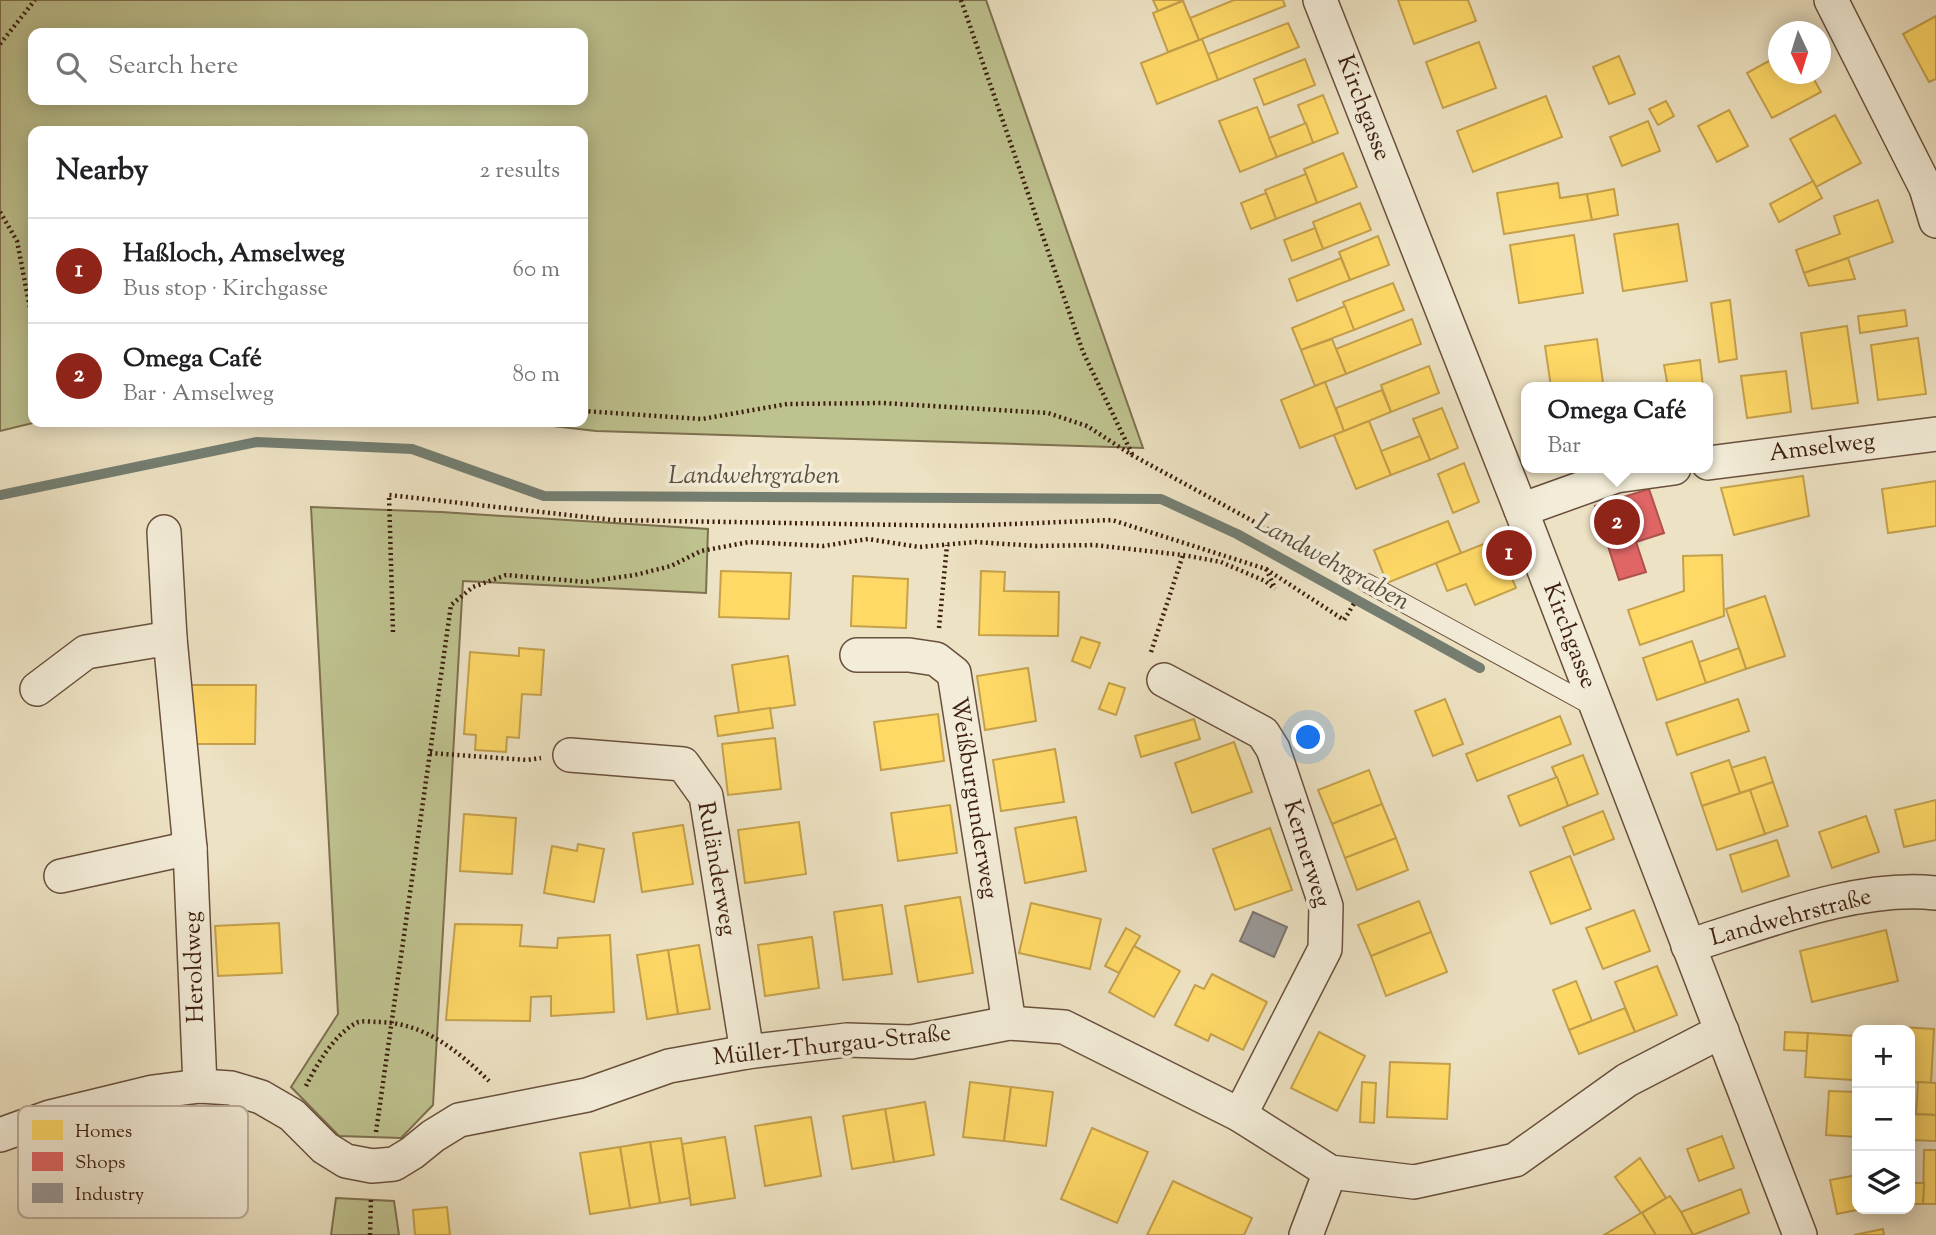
<!DOCTYPE html>
<html lang="en">
<head>
<meta charset="utf-8">
<style>
	:root { --surface:#fff; --page:#f2f2f2; --text:#202124; --muted:#757577; --line:#e0e0e0; --accent:#8f2418 }
	body { margin:0; font-family:"Sorts Mill Goudy",serif; background:var(--page); color:var(--text) }
	.controls { position:absolute; right:21px; bottom:21px; display:grid; overflow:hidden; border-radius:14px; box-shadow:0 4px 18px #0003 }
	.controls button { width:63px; height:63px; display:grid; place-items:center; padding:0; border:0; border-bottom:2px solid var(--line); background:var(--surface); color:var(--text); font:35px sans-serif }
	.compass { position:absolute; left:1768px; top:21px; width:63px; height:63px; border-radius:50%; background:var(--surface); box-shadow:0 4px 18px #0003; rotate:176deg }
	.you { position:absolute; left:1309px; top:738px; width:24px; height:24px; margin:-18px; border:5px solid #fff; border-radius:50%; background:#1a73e8; box-shadow:0 0 0 10px #1a73e833 }
	.badge { display:grid; place-items:center; width:46px; height:46px; border-radius:50%; background:var(--accent); color:#fff; font-size:23px; font-weight:700 }
	.pin { position:absolute; translate:-50% -50%; border:4px solid #fff; box-shadow:0 2px 7px #0006 }
	.popup { position:absolute; left:1521px; top:382px; width:192px; height:91px; box-sizing:border-box; display:grid; place-content:center; border-radius:14px; background:var(--surface); filter:drop-shadow(0 2px 5px #0005); font-size:23px; white-space:nowrap; color:var(--muted) }
	.popup b { font-size:26px; color:var(--text) }
	.popup::after { content:''; position:absolute; left:50%; top:100%; margin-left:-14px; border:14px solid transparent; border-top-color:var(--surface) }
	.list { margin:0; padding:0; list-style:none }
	h2 { display:flex; justify-content:space-between; align-items:center; height:91px; margin:0; padding:0 28px; font-size:30px }
	h2 small { font-size:23px; font-weight:400; color:var(--muted) }
	.list li { display:grid; grid-template-columns:46px 1fr auto; gap:21px; align-items:center; box-sizing:border-box; height:105px; padding:0 28px; border-top:2px solid var(--line) }
	.list b { display:block; font-size:26px; white-space:nowrap }
	.list p { margin:0; font-size:23px; white-space:nowrap; color:var(--muted) }
	.list em { font-size:23px; font-style:normal; color:var(--muted) }
	.icon { flex:none; width:38px; height:38px; fill:none; stroke:currentColor; stroke-width:2; stroke-linecap:round; stroke-linejoin:round }
	.map { position:relative; flex:none; width:1936px; height:1235px; overflow:hidden }
	.search { position:absolute; background:var(--surface); box-shadow:0 4px 18px #0003; left:28px; top:28px; width:560px; height:77px; display:flex; align-items:center; gap:18px; box-sizing:border-box; padding:0 24px; border-radius:14px; color:var(--muted); font-size:26px }
	.panel { position:absolute; background:var(--surface); box-shadow:0 4px 18px #0003; left:28px; top:126px; width:560px; height:301px; border-radius:14px }
	.map>svg:first-child { display:block }
	.green { fill:#bec28f; stroke:#7e704f; stroke-width:2; fill-rule:evenodd }
	.homes { fill:#ffd966; stroke:#c5a14c; stroke-width:2 }
	.shops { fill:#e06666; stroke:#af514c; stroke-width:2 }
	.industry { fill:#999; stroke:#7d7470; stroke-width:2 }
	.lines { fill:none; stroke-linecap:round; stroke-linejoin:round }
	.stream { stroke:#747e71; stroke-width:10 }
	.lane-casing { stroke:#69503c; stroke-width:20 }
	.street-casing { stroke:#69503c; stroke-width:36 }
	.path { stroke:#3d1f0f; stroke-width:4.5; stroke-dasharray:2 3.5; stroke-linecap:butt }
	.lane { stroke:#f3ecd8; stroke-width:18 }
	.street { stroke:#f3ecd8; stroke-width:33 }
	.labels { text-anchor:middle; dominant-baseline:central; stroke-width:7; stroke-linejoin:round; paint-order:stroke }
	.street-label { font-size:24px; fill:#3d1f0f; stroke:#f3ecd8 }
	.water-label { font-size:26px; font-style:italic; fill:#594f40; stroke:#f3ecd8 }
	.key { fill:#f3ecd8; stroke:#bcae9c; stroke-width:2 }
	.key-label { font-size:19px; fill:#3d1f0f }
</style>
</head>
<body>
<div class="map">
<svg width="1936" height="1235" viewBox="0 0 1936 1235">
	<rect width="100%" height="100%" fill="#ede2c3"/>
	<filter id="stains"><feTurbulence type="fractalNoise" baseFrequency=".00286" numOctaves="4"/><feColorMatrix values="0 0 0 0 .2 0 0 0 0 .09 0 0 0 0 .02 0 0 0 .5 -.17"/></filter>
	<radialGradient id="worn" r=".72"><stop offset=".6" stop-color="#630" stop-opacity="0"/><stop offset="1" stop-color="#630" stop-opacity=".3"/></radialGradient>
	<g class="green">
		<path d="M0 0H986L1143 448 596 431 518 422H583V131H33V422H37L0 431ZM33 33H583V100H33Z"/>
		<polygon points="311,507 441,512 708,529 706,593 463,581 433,1105 401,1138 339,1136 291,1087 338,1014"/>
		<polygon points="336,1198 394,1201 399,1235 331,1235"/>
	</g>
	<g class="homes">
		<polygon points="1153,0 1184,0 1158,11"/>
		<polygon points="1234,0 1283,0 1285,6 1199,40 1190,18"/>
		<polygon points="1398,0 1468,0 1476,21 1414,44"/>
		<polygon points="1183,1 1199,40 1168,52 1153,13"/>
		<polygon points="1936,16 1936,79 1929,82 1903,34"/>
		<polygon points="1288,23 1299,47 1218,80 1208,54"/>
		<polygon points="1202,39 1218,80 1157,104 1141,63"/>
		<polygon points="1479,42 1496,88 1443,108 1426,62"/>
		<polygon points="1619,56 1635,94 1609,104 1593,67"/>
		<polygon points="1778,56 1778,74 1811,74 1821,92 1772,118 1747,73"/>
		<polygon points="1305,59 1315,85 1264,105 1254,79"/>
		<polygon points="1323,95 1338,133 1313,143 1298,105"/>
		<polygon points="1546,96 1562,137 1473,172 1457,131"/>
		<polygon points="1666,101 1674,116 1658,125 1649,109"/>
		<polygon points="1257,107 1277,157 1240,172 1219,121"/>
		<polygon points="1729,110 1748,146 1717,162 1698,126"/>
		<polygon points="1835,115 1861,163 1816,187 1790,139"/>
		<polygon points="1648,121 1660,151 1622,166 1610,137"/>
		<polygon points="1306,123 1313,143 1277,157 1269,138"/>
		<polygon points="1343,153 1357,187 1317,203 1304,169"/>
		<polygon points="1306,174 1317,203 1276,219 1265,190"/>
		<polygon points="1813,181 1822,198 1779,222 1770,204"/>
		<polygon points="1558,183 1560,198 1587,194 1592,220 1504,234 1497,193"/>
		<polygon points="1614,189 1618,215 1592,220 1587,194"/>
		<polygon points="1266,193 1276,219 1251,229 1241,203"/>
		<polygon points="1878,200 1893,242 1804,273 1796,250 1840,234 1834,216"/>
		<polygon points="1360,203 1371,230 1323,249 1313,222"/>
		<polygon points="1678,224 1687,281 1623,291 1614,234"/>
		<polygon points="1315,228 1323,249 1292,261 1284,240"/>
		<polygon points="1574,235 1583,293 1519,303 1510,245"/>
		<polygon points="1378,236 1389,265 1350,280 1339,252"/>
		<polygon points="1341,258 1350,280 1297,301 1289,279"/>
		<polygon points="1848,258 1855,279 1809,286 1804,273"/>
		<polygon points="1393,283 1404,310 1354,330 1343,302"/>
		<polygon points="1730,300 1737,359 1719,362 1711,303"/>
		<polygon points="1345,306 1354,330 1301,350 1292,328"/>
		<polygon points="1905,310 1907,326 1860,333 1858,316"/>
		<polygon points="1412,319 1421,344 1346,374 1336,349"/>
		<polygon points="1847,326 1858,403 1812,409 1801,333"/>
		<polygon points="1918,338 1926,394 1878,400 1871,345"/>
		<polygon points="1332,339 1346,374 1315,386 1301,350"/>
		<polygon points="1597,339 1603,383 1569,387 1551,387 1545,346"/>
		<polygon points="1700,360 1703,387 1668,387 1664,365"/>
		<polygon points="1429,366 1439,393 1391,412 1381,385"/>
		<polygon points="1786,371 1791,412 1747,418 1741,376"/>
		<polygon points="1325,382 1344,431 1300,448 1281,400"/>
		<polygon points="1382,390 1391,412 1344,431 1336,408"/>
		<polygon points="1442,408 1458,448 1430,460 1413,419"/>
		<polygon points="1369,421 1391,475 1356,489 1334,435"/>
		<polygon points="1420,436 1430,460 1391,475 1381,451"/>
		<polygon points="1464,463 1479,502 1453,513 1438,474"/>
		<polygon points="1803,476 1809,516 1734,535 1721,488"/>
		<polygon points="1936,481 1936,526 1888,533 1882,489"/>
		<polygon points="1448,521 1461,553 1387,583 1374,550"/>
		<polygon points="1496,539 1516,588 1475,605 1466,584 1447,591 1436,563"/>
		<polygon points="1722,555 1724,616 1640,645 1628,610 1684,591 1683,556"/>
		<polygon points="721,571 791,573 789,619 719,617"/>
		<polygon points="981,571 1005,572 1004,591 1059,592 1058,636 979,635"/>
		<polygon points="853,576 908,579 906,628 851,626"/>
		<polygon points="1765,596 1785,656 1746,669 1726,609"/>
		<polygon points="1081,637 1100,643 1090,668 1072,661"/>
		<polygon points="1692,641 1706,683 1657,700 1643,658"/>
		<polygon points="519,648 544,650 541,695 522,694 519,738 507,737 506,752 475,750 476,735 464,734 470,652 519,656"/>
		<polygon points="1739,648 1746,669 1706,683 1699,662"/>
		<polygon points="788,656 795,705 739,713 732,665"/>
		<polygon points="1028,668 1036,721 985,730 977,676"/>
		<polygon points="1109,683 1125,688 1116,715 1099,709"/>
		<polygon points="191,685 256,685 255,744 191,744"/>
		<polygon points="1445,699 1463,744 1433,756 1415,711"/>
		<polygon points="1738,699 1749,731 1677,755 1666,723"/>
		<polygon points="770,708 773,728 718,736 715,716"/>
		<polygon points="938,714 944,761 881,770 874,722"/>
		<polygon points="1560,716 1571,744 1477,781 1466,754"/>
		<polygon points="1194,719 1200,739 1141,757 1135,736"/>
		<polygon points="775,738 781,789 728,795 722,744"/>
		<polygon points="1234,742 1252,792 1192,813 1175,763"/>
		<polygon points="1055,749 1064,802 1001,811 993,760"/>
		<polygon points="1583,755 1598,794 1568,806 1552,767"/>
		<polygon points="1765,757 1773,782 1740,793 1731,768"/>
		<polygon points="1729,760 1740,793 1702,806 1691,773"/>
		<polygon points="1369,770 1382,804 1332,824 1318,790"/>
		<polygon points="1557,777 1568,806 1520,826 1508,796"/>
		<polygon points="1773,782 1788,826 1765,834 1750,790"/>
		<polygon points="1750,790 1765,834 1717,850 1702,806"/>
		<polygon points="1936,800 1936,840 1904,847 1895,810"/>
		<polygon points="1382,804 1396,838 1345,858 1332,824"/>
		<polygon points="950,805 957,853 898,861 891,813"/>
		<polygon points="1603,811 1614,839 1574,855 1563,827"/>
		<polygon points="464,814 516,818 512,874 460,871"/>
		<polygon points="1866,816 1879,852 1832,868 1819,832"/>
		<polygon points="1076,817 1086,871 1025,883 1015,828"/>
		<polygon points="799,822 806,874 745,883 738,830"/>
		<polygon points="683,825 693,884 642,892 633,833"/>
		<polygon points="1270,828 1292,890 1235,910 1213,849"/>
		<polygon points="1396,838 1408,870 1357,890 1345,858"/>
		<polygon points="1777,840 1789,876 1742,892 1730,855"/>
		<polygon points="578,844 604,849 594,902 544,893 552,846 577,851"/>
		<polygon points="1570,856 1591,909 1551,924 1530,872"/>
		<polygon points="960,897 973,973 918,982 905,906"/>
		<polygon points="1419,901 1431,932 1371,956 1358,925"/>
		<polygon points="1031,903 1101,919 1090,969 1019,953"/>
		<polygon points="882,905 892,974 843,980 834,912"/>
		<polygon points="1634,910 1650,951 1603,969 1586,928"/>
		<polygon points="279,923 282,973 218,976 215,926"/>
		<polygon points="455,924 522,925 520,946 557,948 558,938 610,935 614,1012 551,1016 551,996 531,997 530,1021 446,1020"/>
		<polygon points="1126,928 1140,936 1119,973 1105,966"/>
		<polygon points="1886,930 1898,981 1812,1002 1800,951"/>
		<polygon points="1431,932 1447,972 1386,996 1371,956"/>
		<polygon points="812,937 819,988 765,996 758,945"/>
		<polygon points="699,945 710,1009 678,1014 668,950"/>
		<polygon points="1134,946 1180,971 1154,1017 1109,992"/>
		<polygon points="668,950 678,1014 647,1019 637,955"/>
		<polygon points="1657,966 1677,1015 1635,1032 1615,982"/>
		<polygon points="1212,974 1267,1002 1243,1050 1211,1034 1208,1041 1175,1025 1195,985 1204,989"/>
		<polygon points="1576,981 1592,1021 1569,1030 1553,990"/>
		<polygon points="1625,1008 1635,1032 1579,1054 1569,1030"/>
		<polygon points="1885,1026 1934,1029 1931,1083 1910,1082 1910,1030 1885,1030"/>
		<polygon points="1319,1032 1365,1056 1337,1111 1291,1088"/>
		<polygon points="1785,1032 1808,1033 1807,1051 1784,1050"/>
		<polygon points="1808,1033 1856,1036 1853,1080 1805,1077"/>
		<polygon points="1390,1062 1450,1064 1447,1119 1387,1117"/>
		<polygon points="970,1082 1011,1087 1004,1141 963,1137"/>
		<polygon points="1362,1082 1376,1083 1374,1123 1360,1122"/>
		<polygon points="1918,1082 1936,1083 1936,1115 1916,1114"/>
		<polygon points="1011,1087 1053,1092 1046,1146 1004,1141"/>
		<polygon points="1829,1091 1857,1092 1857,1137 1826,1135"/>
		<polygon points="925,1102 934,1155 894,1162 885,1109"/>
		<polygon points="885,1109 894,1162 852,1169 843,1116"/>
		<polygon points="1910,1114 1936,1115 1936,1141 1910,1140"/>
		<polygon points="811,1117 821,1176 765,1186 755,1126"/>
		<polygon points="1092,1128 1148,1152 1117,1223 1061,1199"/>
		<polygon points="1722,1136 1734,1168 1699,1181 1687,1149"/>
		<polygon points="725,1137 735,1198 691,1205 682,1144"/>
		<polygon points="681,1138 690,1198 660,1203 650,1142"/>
		<polygon points="650,1142 660,1203 630,1208 620,1147"/>
		<polygon points="620,1147 630,1208 590,1214 580,1153"/>
		<polygon points="1924,1150 1936,1150 1936,1204 1923,1204"/>
		<polygon points="1640,1158 1666,1198 1641,1213 1615,1177"/>
		<polygon points="1857,1175 1857,1209 1862,1209 1837,1214 1830,1180"/>
		<polygon points="1173,1181 1252,1218 1244,1235 1147,1235"/>
		<polygon points="1910,1183 1924,1183 1923,1204 1910,1204"/>
		<polygon points="1741,1189 1749,1213 1693,1235 1681,1212"/>
		<polygon points="1670,1196 1681,1212 1693,1235 1656,1235 1642,1213"/>
		<polygon points="447,1207 450,1235 415,1235 413,1210"/>
		<polygon points="1642,1213 1656,1235 1604,1235 1641,1213"/>
		<polygon points="1883,1229 1884,1235 1854,1235"/>
	</g>
	<polygon class="shops" points="1649,489 1664,533 1636,542 1646,572 1619,580 1595,506"/>
	<polygon class="industry" points="1253,912 1287,927 1274,957 1240,941"/>
	<g class="lines">
		<polyline class="stream" points="0,495 257,442 412,449 544,496 1161,499 1237,534 1480,668"/>
		<g class="lane-casing">
			<polyline id="lane" points="1367,583 1594,707"/>
		</g>
		<g class="street-casing">
			<g id="street">
				<polyline points="1320,0 1521,510 1800,1235"/>
				<polyline points="1831,0 1926,188 1936,221"/>
				<polyline points="1708,463 1936,434"/>
				<polyline points="1521,510 1616,476 1674,468"/>
				<polyline points="164,532 170,638 190,848 200,1086"/>
				<polyline points="857,655 909,655 936,659 954,673 1009,1023"/>
				<polyline points="1164,680 1263,733 1273,749 1326,906 1325,949 1240,1115"/>
				<polyline points="37,689 86,652 170,638"/>
				<polyline points="570,755 683,764 706,796 747,1052"/>
				<polyline points="61,876 190,848"/>
				<path d="M1688 946C1763 923 1858 884 1936 893"/>
				<polyline points="0,1135 50,1117 153,1092 200,1086 231,1088 261,1097 292,1115 325,1148 346,1161 372,1166 394,1164 412,1153 433,1136 459,1120 587,1095 669,1066 747,1052 847,1040 911,1042 1009,1023 1064,1027 1240,1115 1330,1172 1414,1182 1515,1160 1627,1080 1722,1031"/>
				<polyline points="1306,1235 1330,1172"/>
			</g>
		</g>
		<g class="path">
			<polyline points="961,0 1083,352 1132,454"/>
			<polyline points="0,44 35,0"/>
			<polyline points="0,212 17,241 33,324"/>
			<polyline points="583,411 702,419 787,404 883,403 1048,413 1087,426 1132,455 1348,573"/>
			<polyline points="1266,569 1344,620 1355,602"/>
			<polyline points="939,628 947,545"/>
			<polyline points="393,632 389,495 613,520 962,526 1112,520 1266,569 1275,588"/>
			<polyline points="1151,652 1183,555"/>
			<polyline points="430,753 527,760 541,758"/>
			<path d="M306 1086C317 1064 334 1035 356 1023 362 1020 371 1022 377 1022 423 1022 457 1050 489 1081"/>
			<polyline points="376,1132 451,605 473,587 506,575 586,582 635,575 671,566 701,551 749,542 823,546 868,539 919,547 976,542 1036,546 1094,545 1183,555 1221,562 1265,581 1275,589"/>
			<polyline points="370,1235 371,1197"/>
		</g>
		<use href="#lane" class="lane"/>
		<use href="#street" class="street"/>
	</g>
	<g class="labels">
		<g class="street-label">
			<text transform="translate(1363 108) rotate(69)">Kirchgasse</text>
			<text transform="translate(1822 448) rotate(-7)">Amselweg</text>
			<text transform="translate(1569 636) rotate(69)">Kirchgasse</text>
			<text transform="translate(973 798) rotate(81)">Weißburgunderweg</text>
			<text transform="translate(1306 854) rotate(73)">Kernerweg</text>
			<text transform="translate(716 869) rotate(80)">Ruländerweg</text>
			<text transform="translate(1791 918) rotate(-15)">Landwehrstraße</text>
			<text transform="translate(195 967) rotate(-92)">Heroldweg</text>
			<text transform="translate(832 1046) rotate(-6)">Müller-Thurgau-Straße</text>
		</g>
		<g class="water-label">
			<text x="754" y="476">Landwehrgraben</text>
			<text transform="translate(1332 563) rotate(29)">Landwehrgraben</text>
		</g>
	</g>
	<rect x="18" y="1106" width="230" height="112" rx="10" class="key"/>
	<rect x="32" y="1120" width="31" height="20" fill="#ffd966"/>
	<rect x="32" y="1152" width="31" height="19" fill="#e06666"/>
	<rect x="32" y="1183" width="31" height="20" fill="#999"/>
	<g class="key-label">
		<text x="75" y="1137">Homes</text>
		<text x="75" y="1168">Shops</text>
		<text x="75" y="1200">Industry</text>
	</g>
	<rect width="100%" height="100%" filter="url(#stains)"/>
	<rect width="100%" height="100%" fill="url(#worn)"/>
</svg>
<div class="controls">
<button>+</button>
<button>−</button>
<button><svg class="icon" aria-label="layers" viewBox="0 0 24 24"><path d="M12 4l9 5-9 5-9-5zM3 14l9 5 9-5"/></svg></button>
</div>
<svg class="compass" viewBox="-18 -18 36 36"><path d="M0-13l5 13h-10z" fill="#e53935"/><path d="M0 13l5-13h-10z" fill="#757577"/></svg>
<div class="you"></div>
<div class="pin badge" style="left:1509px;top:553px">1</div>
<div class="pin badge" style="left:1617px;top:522px">2</div>
<div class="popup"><b>Omega Café</b>Bar</div>
<div class="search"><svg class="icon" aria-label="search" viewBox="0 0 24 24"><circle cx="10" cy="10" r="6"/><path d="M15 15l6 6"/></svg>Search here</div>
<section class="panel">
<h2>Nearby<small>2 results</small></h2>
<ul class="list">
<li><span class="badge">1</span><div><b>Haßloch, Amselweg</b><p>Bus stop · Kirchgasse</p></div><em>60 m</em></li>
<li><span class="badge">2</span><div><b>Omega Café</b><p>Bar · Amselweg</p></div><em>80 m</em></li>
</ul>
</section>
</div>
</body>
</html>
